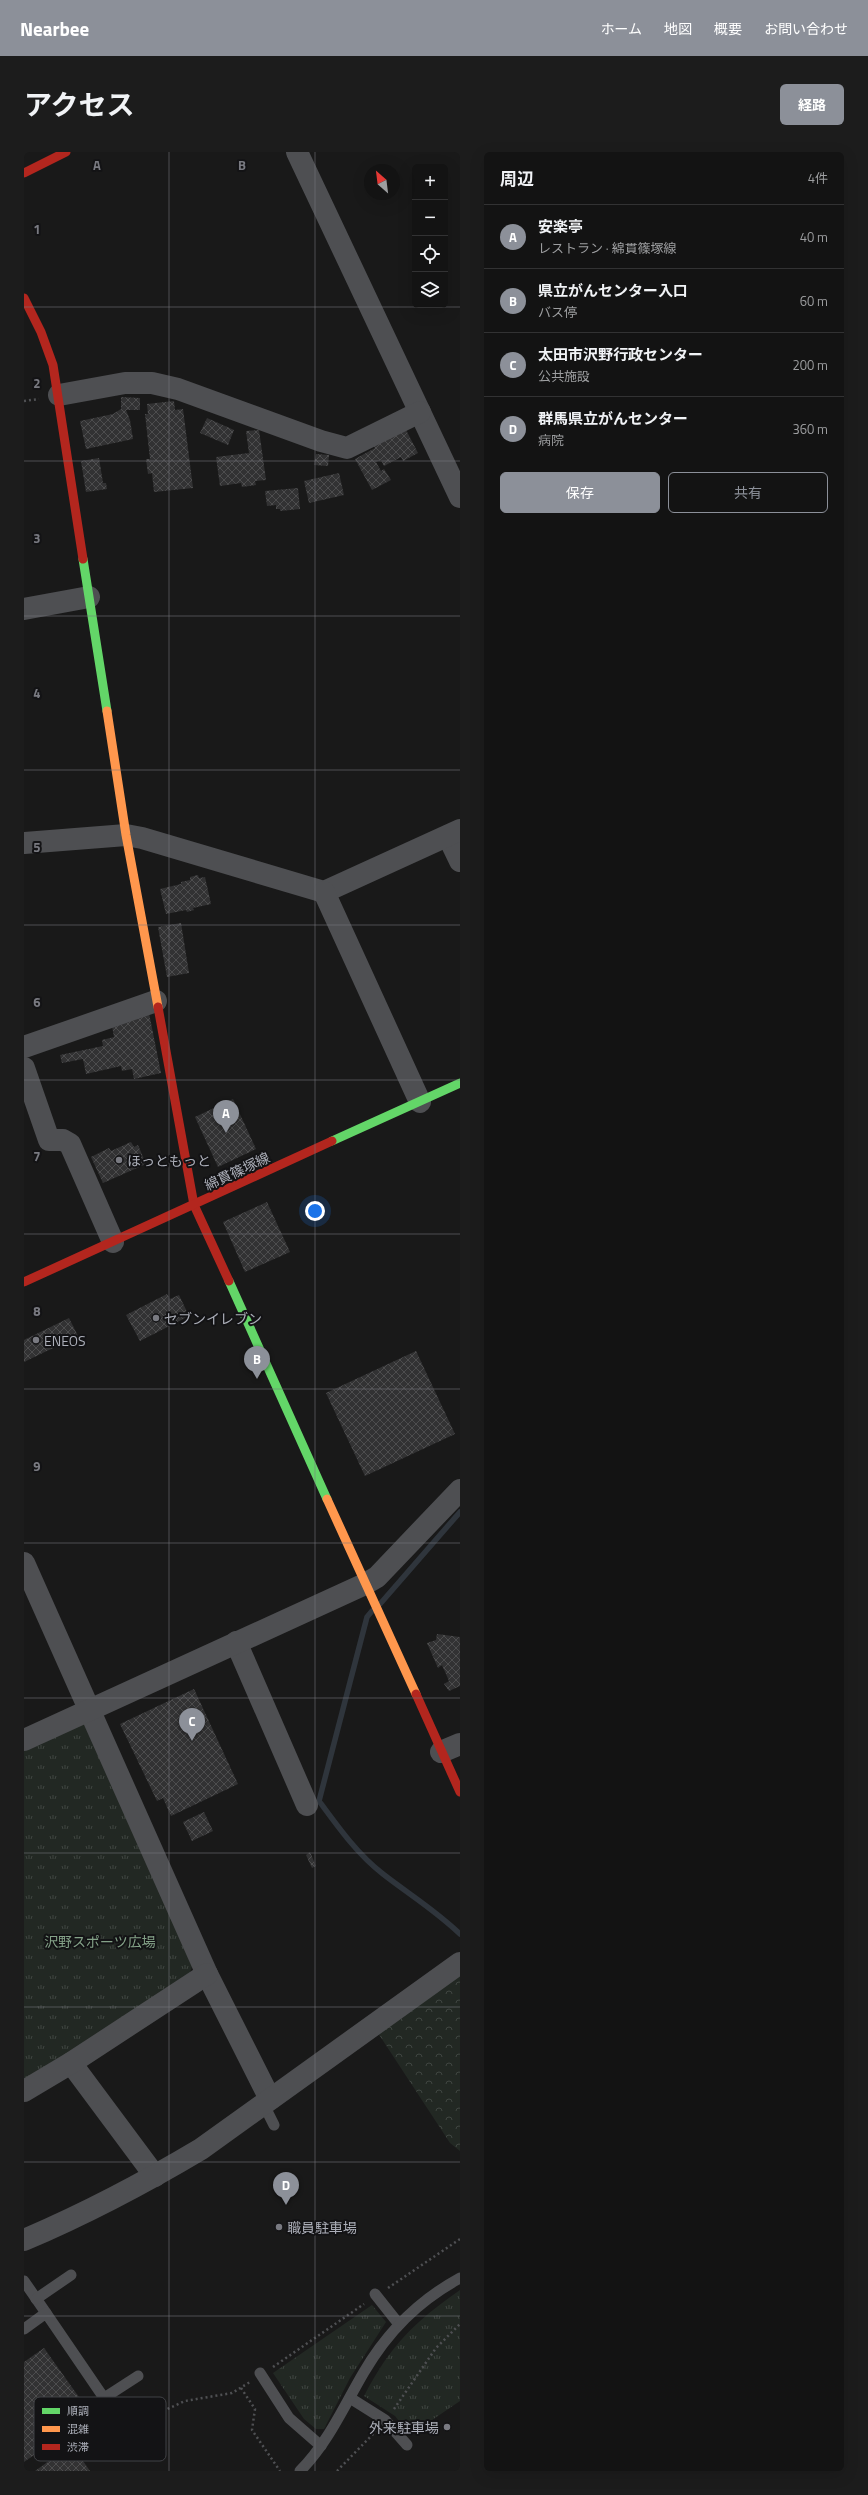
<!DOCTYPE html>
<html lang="ja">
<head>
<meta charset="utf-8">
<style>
	:root { --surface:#131313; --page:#1c1c1c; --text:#f1f3f6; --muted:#9d9ea0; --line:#323233; --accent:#8c9099 }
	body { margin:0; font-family:"Titillium Web","Noto Sans JP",sans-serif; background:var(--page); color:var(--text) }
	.controls { position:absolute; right:12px; top:12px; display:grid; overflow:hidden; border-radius:6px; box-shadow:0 4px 16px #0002 }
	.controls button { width:36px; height:36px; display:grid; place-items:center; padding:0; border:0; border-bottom:1px solid var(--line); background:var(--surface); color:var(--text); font:20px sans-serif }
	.compass { position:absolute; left:340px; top:12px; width:36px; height:36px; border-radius:50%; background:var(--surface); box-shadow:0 4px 16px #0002; rotate:332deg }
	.you { position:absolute; left:291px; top:1059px; width:14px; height:14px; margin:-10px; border:3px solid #fff; border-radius:50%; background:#1a73e8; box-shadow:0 0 0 6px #1a73e833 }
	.badge { display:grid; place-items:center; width:26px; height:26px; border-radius:50%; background:var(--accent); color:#fff; font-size:13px; font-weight:700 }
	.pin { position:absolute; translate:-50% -33px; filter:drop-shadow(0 1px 2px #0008) }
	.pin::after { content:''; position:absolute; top:21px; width:14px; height:12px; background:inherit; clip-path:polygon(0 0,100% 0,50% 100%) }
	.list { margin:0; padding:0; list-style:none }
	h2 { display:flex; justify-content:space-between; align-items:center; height:52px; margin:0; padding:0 16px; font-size:17px }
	h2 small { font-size:13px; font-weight:400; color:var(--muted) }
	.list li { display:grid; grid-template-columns:26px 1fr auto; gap:12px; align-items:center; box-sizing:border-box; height:64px; padding:0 16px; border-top:1px solid var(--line) }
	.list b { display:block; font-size:15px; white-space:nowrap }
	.list p { margin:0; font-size:13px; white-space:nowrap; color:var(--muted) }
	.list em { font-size:13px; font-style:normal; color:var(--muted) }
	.actions { display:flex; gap:8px; padding:12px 16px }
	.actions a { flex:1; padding:9px 0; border:1px solid var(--accent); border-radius:6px; text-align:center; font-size:14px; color:var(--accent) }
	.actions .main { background:var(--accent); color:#fff }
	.icon { flex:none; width:22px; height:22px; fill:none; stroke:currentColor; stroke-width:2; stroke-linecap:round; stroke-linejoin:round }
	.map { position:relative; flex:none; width:436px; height:2319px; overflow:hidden; border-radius:6px }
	header { display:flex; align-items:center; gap:24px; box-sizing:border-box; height:56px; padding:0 20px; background:var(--accent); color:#fff }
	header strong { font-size:19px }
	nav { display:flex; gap:22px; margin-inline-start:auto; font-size:14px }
	.intro { display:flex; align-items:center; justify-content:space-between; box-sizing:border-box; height:96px; padding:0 24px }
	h1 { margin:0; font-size:28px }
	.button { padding:10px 18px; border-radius:6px; background:var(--accent); color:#fff; font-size:14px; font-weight:700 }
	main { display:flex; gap:24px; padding:0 24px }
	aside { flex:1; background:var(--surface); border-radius:6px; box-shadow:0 4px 16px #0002 }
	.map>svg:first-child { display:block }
	.grass { fill:url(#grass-tufts) }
	.forest { fill:url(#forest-crowns) }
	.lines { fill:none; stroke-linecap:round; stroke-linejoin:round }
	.stream { stroke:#2f353c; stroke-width:5.5 }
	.building { fill:url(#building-cross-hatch) }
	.path { stroke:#4f5053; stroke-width:2.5; stroke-dasharray:2 3; stroke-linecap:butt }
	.lane { stroke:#4e4f52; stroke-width:11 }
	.street { stroke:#4e4f52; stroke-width:22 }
	.fast { stroke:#63d668; stroke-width:9 }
	.slow { stroke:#ff974d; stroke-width:9 }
	.jam { stroke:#b3261e; stroke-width:9 }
	.grid { fill:none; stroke:#797a81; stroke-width:1; stroke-opacity:0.55 }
	.poi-dot { fill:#797a81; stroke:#131315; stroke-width:1.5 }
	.labels { text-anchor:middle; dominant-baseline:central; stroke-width:4; stroke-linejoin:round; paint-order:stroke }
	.poi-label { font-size:14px; fill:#acafb9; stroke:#131315; text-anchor:start }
	.street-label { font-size:14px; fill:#acafb9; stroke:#131315 }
	.park-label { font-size:14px; fill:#84a288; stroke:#131315 }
	.key { fill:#131315; stroke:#414246; stroke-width:1 }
	.key-label { font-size:11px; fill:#acafb9 }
	.grid-label { font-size:13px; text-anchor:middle; font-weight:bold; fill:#797a81; stroke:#131315; stroke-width:4; stroke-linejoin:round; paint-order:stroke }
</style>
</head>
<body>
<header>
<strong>Nearbee</strong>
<nav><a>ホーム</a><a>地図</a><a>概要</a><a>お問い合わせ</a></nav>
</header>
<div class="intro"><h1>アクセス</h1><a class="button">経路</a></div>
<main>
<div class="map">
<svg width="436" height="2319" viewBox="0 0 436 2319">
	<defs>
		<pattern id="grass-tufts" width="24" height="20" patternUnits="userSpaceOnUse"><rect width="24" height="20" fill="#222823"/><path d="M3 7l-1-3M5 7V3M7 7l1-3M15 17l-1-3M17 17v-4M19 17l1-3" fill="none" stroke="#3f4541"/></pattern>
		<pattern id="forest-crowns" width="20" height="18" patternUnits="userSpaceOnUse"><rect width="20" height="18" fill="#222823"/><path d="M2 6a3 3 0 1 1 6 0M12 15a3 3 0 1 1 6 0" fill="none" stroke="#3f4541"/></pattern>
		<pattern id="building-cross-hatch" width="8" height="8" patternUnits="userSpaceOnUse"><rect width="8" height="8" fill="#323233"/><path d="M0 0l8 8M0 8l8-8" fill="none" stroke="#4d4d4e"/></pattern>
	</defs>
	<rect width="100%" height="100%" fill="#191919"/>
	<g class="grass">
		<polygon points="57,1565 169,1812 165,1823 0,1929 0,1592"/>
		<path d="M436 2138V2249L386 2283 371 2264 340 2244C366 2194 390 2170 436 2138Z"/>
		<polygon points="348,2153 362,2170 326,2226 300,2277 292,2277 280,2267 249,2221"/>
	</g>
	<polygon class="forest" points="436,1818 436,1999 426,1991 352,1878"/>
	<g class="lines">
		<g class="stream">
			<polyline points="356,1452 436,1360"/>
			<path d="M348 1459 343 1465 295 1649C314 1675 334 1703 359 1722 386 1743 411 1758 436 1782"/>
		</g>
	</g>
	<g class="building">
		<polygon points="97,245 116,246 116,258 102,258 106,268 109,287 62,297 56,269 89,262 97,257"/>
		<polygon points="150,249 151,258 159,257 169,336 130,340 128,321 124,322 122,307 126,307 121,262 124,262 123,252"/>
		<polygon points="183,266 210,278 204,293 176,281"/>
		<polygon points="381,276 394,301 379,309 377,305 360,314 357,308 352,310 357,319 360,317 367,328 348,338 331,307 351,296 349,293"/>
		<polygon points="235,278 242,328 231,329 232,333 218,335 217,331 196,334 192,305 225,301 222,279"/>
		<polygon points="292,302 305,303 304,314 290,313"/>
		<polygon points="75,306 79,331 82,331 83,337 62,340 57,309"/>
		<polygon points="315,321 320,343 285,351 280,329"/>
		<polygon points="274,336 276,357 256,359 256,357 252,357 252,353 243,354 241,339"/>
		<polygon points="174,723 175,726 181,725 187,752 169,756 170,758 163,760 162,758 142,762 136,737 157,732 157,730 166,728 166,725"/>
		<polygon points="157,771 165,821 143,825 134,775"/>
		<polygon points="125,861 137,921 110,927 108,917 98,919 97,914 62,922 59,907 38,911 36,903 79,894 78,888 90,885 87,869"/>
		<polygon points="209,947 232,997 194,1015 171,965"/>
		<polygon points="107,990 110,995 114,993 122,1012 79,1031 67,1005 85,996 87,999"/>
		<polygon points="243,1050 266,1100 221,1120 199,1070"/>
		<polygon points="143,1142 146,1147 155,1143 165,1164 116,1189 102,1163"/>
		<polygon points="45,1166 54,1184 0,1210 0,1188"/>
		<polygon points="392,1199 431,1282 341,1324 302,1241"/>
		<polygon points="413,1482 436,1485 436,1534 425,1539 420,1532 425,1529 418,1513 414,1516 403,1491 412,1488"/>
		<polygon points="170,1537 214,1632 147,1664 139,1646 133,1649 96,1572"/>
		<polygon points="180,1660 189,1679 168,1689 159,1670"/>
		<polygon points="286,1700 292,1714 288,1716 282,1703"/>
		<polygon points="20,2196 67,2262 0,2310 0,2210"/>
		<polygon points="45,2289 66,2319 11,2319 36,2301 34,2297"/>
	</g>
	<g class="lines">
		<g class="path">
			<polyline points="0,249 15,247"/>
			<polyline points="364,2136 436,2087"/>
			<polyline points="249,2215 340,2152"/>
			<polyline points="217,2236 231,2257 228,2278 256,2319"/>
			<polyline points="370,2257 412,2196 436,2172"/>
			<polyline points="139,2259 161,2249 208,2241 226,2230"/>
			<polyline points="313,2319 352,2279"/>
		</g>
		<g class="lane">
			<polyline points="245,1950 242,1957 250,1973"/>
			<polyline points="0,2129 22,2161"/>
			<polyline points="351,2142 374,2171"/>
			<polyline points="12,2147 47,2123"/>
			<polyline points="0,2177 22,2161 80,2246 114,2224"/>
			<polyline points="236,2221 265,2266 297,2294"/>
			<polyline points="326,2246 361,2268 383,2293"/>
			<path d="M276 2319C304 2291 320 2254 340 2220 364 2179 394 2149 436 2126"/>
		</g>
		<g class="street">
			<polyline points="273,0 436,345"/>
			<polyline points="35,243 101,231 128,231 154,237 297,289 323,296 396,260"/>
			<polyline points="0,457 65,445"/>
			<polyline points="424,684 436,709"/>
			<polyline points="0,691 102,683 118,686 300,740 436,678"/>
			<polyline points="300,740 396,950"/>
			<polyline points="0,895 132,849"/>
			<polyline points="0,916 25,988 39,988 46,992 89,1090"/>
			<polyline points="0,1411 183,1822 246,1947"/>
			<polyline points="212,1490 283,1653"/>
			<polyline points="0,1588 341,1432 353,1425 436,1338"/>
			<polyline points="417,1600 436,1592"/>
			<polyline points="47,1911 131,2024"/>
			<polyline points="0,1939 47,1911 183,1822"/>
			<path d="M0 2088C61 2062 120 2031 177 1997L436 1811"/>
		</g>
		<g class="fast">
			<polyline points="59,407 83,559"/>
			<polyline points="308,989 436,931"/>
			<polyline points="205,1129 303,1347"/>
		</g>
		<g class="slow">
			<polyline points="83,559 102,683 134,855"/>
			<polyline points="303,1347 392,1542"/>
		</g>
		<g class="jam">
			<polyline points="0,21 42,0"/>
			<polyline points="0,146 17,180 29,213 59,407"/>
			<polyline points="134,855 170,1053 205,1129"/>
			<polyline points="0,1130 308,989"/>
			<polyline points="392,1542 436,1640"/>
		</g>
	</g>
	<path class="grid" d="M145 0V2319M291 0V2319M0 155H436M0 309H436M0 464H436M0 618H436M0 773H436M0 928H436M0 1082H436M0 1237H436M0 1391H436M0 1546H436M0 1701H436M0 1855H436M0 2010H436M0 2164H436"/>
	<g class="poi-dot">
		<circle cx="95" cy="1008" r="4"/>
		<circle cx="132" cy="1166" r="4"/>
		<circle cx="12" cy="1188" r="4"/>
		<circle cx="255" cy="2075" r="4"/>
		<circle cx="423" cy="2275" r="4"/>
	</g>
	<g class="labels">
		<g class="poi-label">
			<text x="103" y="1008">ほっともっと</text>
			<text x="140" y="1166">セブンイレブン</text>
			<text x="20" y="1188">ENEOS</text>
			<text x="263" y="2075">職員駐車場</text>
			<text x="415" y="2275" text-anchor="end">外来駐車場</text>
		</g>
		<g class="street-label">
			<text transform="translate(213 1019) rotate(-25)">綿貫篠塚線</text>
		</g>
		<g class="park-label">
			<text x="76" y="1789">沢野スポーツ広場</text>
		</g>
	</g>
	<rect x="10" y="2245" width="132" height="64" rx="6" class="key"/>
	<rect x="18" y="2256" width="18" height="6" fill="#63d668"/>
	<rect x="18" y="2274" width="18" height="6" fill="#ff974d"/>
	<rect x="18" y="2292" width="18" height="6" fill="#b3261e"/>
	<g class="key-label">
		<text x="43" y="2263">順調</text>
		<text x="43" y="2281">混雑</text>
		<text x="43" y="2299">渋滞</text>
	</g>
	<g class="grid-label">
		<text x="73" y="18">A</text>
		<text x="218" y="18">B</text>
		<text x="13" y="82">1</text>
		<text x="13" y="236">2</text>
		<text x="13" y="391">3</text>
		<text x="13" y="546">4</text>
		<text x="13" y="700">5</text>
		<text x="13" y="855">6</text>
		<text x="13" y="1009">7</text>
		<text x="13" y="1164">8</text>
		<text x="13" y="1319">9</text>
	</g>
</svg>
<div class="controls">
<button>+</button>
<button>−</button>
<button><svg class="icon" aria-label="locate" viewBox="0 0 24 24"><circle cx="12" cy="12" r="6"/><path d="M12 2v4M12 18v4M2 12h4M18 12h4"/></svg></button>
<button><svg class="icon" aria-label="layers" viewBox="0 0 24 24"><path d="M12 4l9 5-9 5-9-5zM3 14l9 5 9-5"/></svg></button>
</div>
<svg class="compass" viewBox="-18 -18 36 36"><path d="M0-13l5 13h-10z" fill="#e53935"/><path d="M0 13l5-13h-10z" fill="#9d9ea0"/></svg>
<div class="you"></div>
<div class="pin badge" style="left:202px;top:981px">A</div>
<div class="pin badge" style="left:233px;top:1227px">B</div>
<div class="pin badge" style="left:168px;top:1589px">C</div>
<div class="pin badge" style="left:262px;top:2053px">D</div>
</div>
<aside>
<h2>周辺<small>4件</small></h2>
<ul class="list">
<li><span class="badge">A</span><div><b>安楽亭</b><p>レストラン · 綿貫篠塚線</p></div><em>40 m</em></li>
<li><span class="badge">B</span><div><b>県立がんセンター入口</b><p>バス停</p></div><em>60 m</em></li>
<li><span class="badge">C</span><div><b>太田市沢野行政センター</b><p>公共施設</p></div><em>200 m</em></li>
<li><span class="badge">D</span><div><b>群馬県立がんセンター</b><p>病院</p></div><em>360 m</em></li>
</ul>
<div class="actions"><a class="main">保存</a><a>共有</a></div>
</aside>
</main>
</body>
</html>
